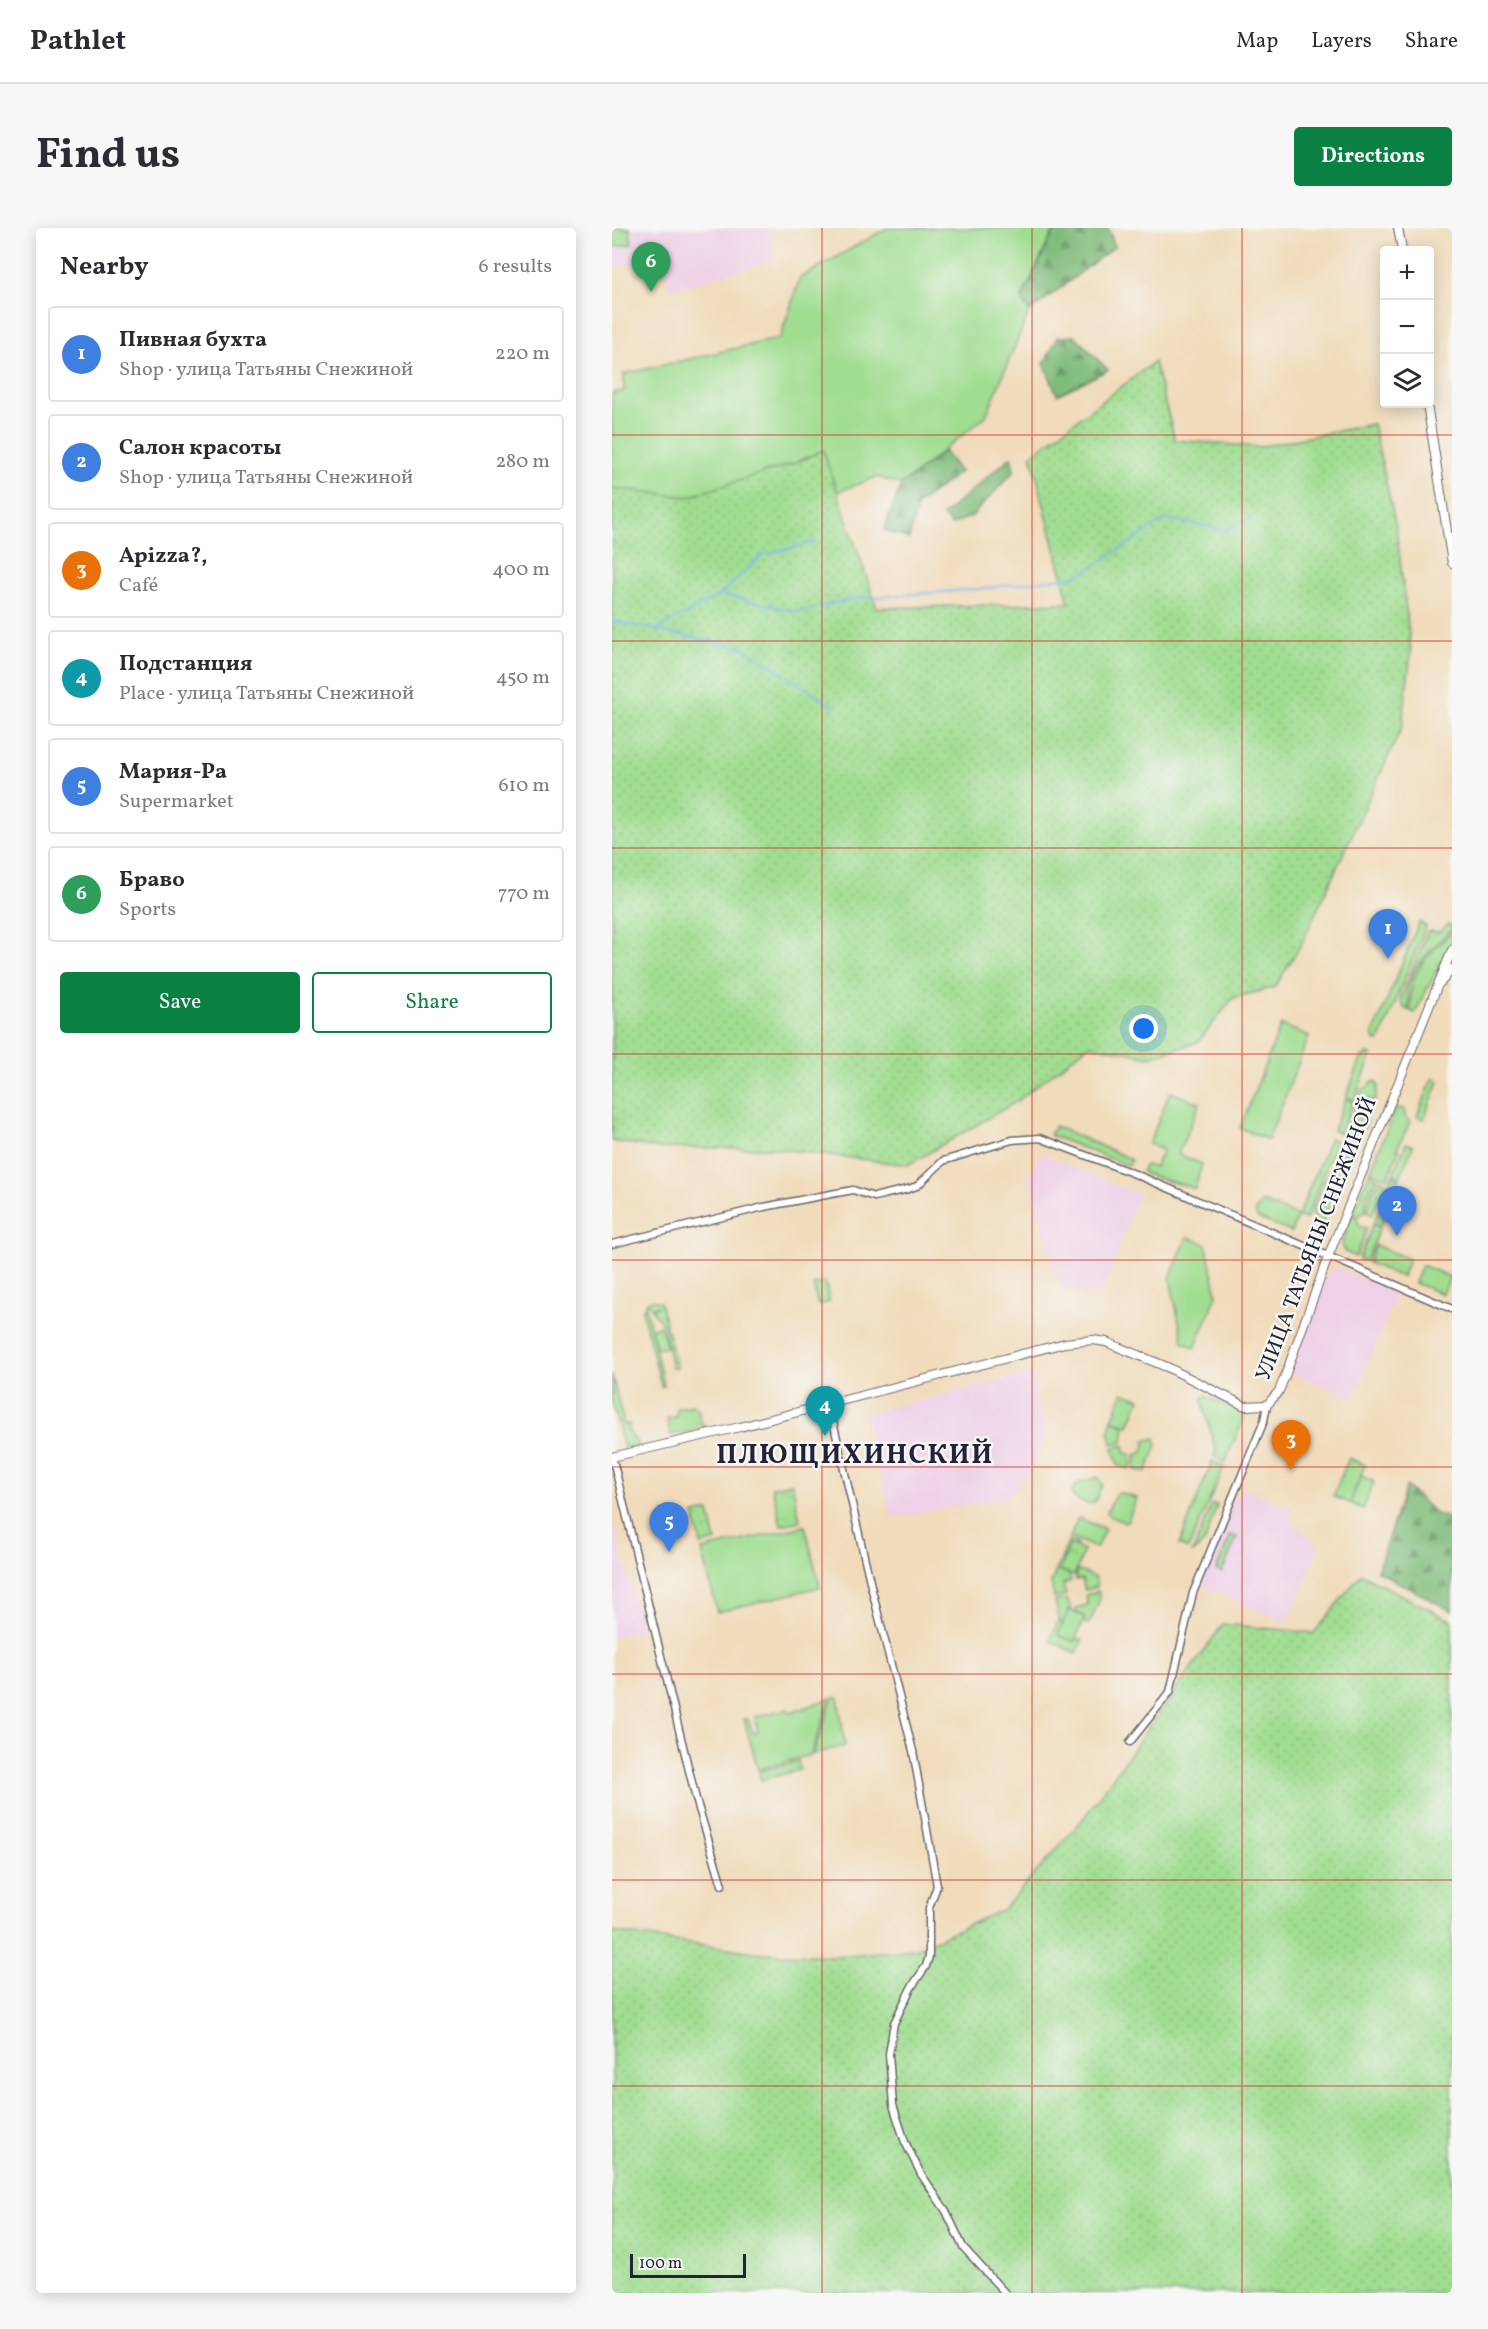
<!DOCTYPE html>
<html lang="en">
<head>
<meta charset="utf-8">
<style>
	:root { --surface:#fff; --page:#f7f7f7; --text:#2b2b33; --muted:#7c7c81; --line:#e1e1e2; --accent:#0b8043 }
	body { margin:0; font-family:Vollkorn,serif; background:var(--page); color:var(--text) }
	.controls { position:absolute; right:18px; top:18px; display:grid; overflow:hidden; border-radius:6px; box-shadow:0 3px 15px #0003 }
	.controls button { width:54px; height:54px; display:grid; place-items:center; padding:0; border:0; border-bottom:2px solid var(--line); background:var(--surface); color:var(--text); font:30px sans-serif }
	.scale { position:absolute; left:18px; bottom:15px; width:116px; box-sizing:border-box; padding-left:6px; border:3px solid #22223b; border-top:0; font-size:16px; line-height:21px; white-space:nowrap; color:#22223b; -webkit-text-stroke:4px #f6f6f2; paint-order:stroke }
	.you { position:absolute; left:532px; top:801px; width:21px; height:21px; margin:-15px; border:4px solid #fff; border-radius:50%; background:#1a73e8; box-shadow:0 0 0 9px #1a73e833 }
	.badge { display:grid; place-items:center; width:39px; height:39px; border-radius:50%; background:var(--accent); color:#fff; font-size:20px; font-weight:700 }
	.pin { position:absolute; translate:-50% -50px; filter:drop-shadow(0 2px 3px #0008) }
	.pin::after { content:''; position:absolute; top:32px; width:21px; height:18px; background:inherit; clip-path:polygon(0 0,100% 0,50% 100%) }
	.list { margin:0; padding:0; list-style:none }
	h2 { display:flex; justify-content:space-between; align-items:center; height:78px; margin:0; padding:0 24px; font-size:26px }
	h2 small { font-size:20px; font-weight:400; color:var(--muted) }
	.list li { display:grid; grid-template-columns:39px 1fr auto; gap:18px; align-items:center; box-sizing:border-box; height:96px; margin:0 12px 12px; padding:0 12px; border:2px solid var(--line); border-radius:6px }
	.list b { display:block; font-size:22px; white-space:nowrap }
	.list p { margin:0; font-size:20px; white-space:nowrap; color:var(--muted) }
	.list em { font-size:20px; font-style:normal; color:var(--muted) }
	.actions { display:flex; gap:12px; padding:18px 24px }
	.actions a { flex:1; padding:14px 0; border:2px solid var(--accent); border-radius:6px; text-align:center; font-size:21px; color:var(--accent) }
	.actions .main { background:var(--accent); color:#fff }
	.icon { flex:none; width:33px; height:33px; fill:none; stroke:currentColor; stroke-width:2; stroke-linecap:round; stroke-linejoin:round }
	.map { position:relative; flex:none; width:840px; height:2065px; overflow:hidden; border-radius:6px }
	header { display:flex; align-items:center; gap:36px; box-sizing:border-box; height:84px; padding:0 30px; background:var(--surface); border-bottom:2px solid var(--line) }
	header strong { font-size:28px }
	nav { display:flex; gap:33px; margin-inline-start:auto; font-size:21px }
	.intro { display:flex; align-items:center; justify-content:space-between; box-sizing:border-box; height:144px; padding:0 36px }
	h1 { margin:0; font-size:42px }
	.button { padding:15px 27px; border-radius:6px; background:var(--accent); color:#fff; font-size:21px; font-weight:700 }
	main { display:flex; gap:36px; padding:0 36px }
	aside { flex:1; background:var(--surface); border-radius:6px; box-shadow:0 3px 15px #0003 }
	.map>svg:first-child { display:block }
	.built { fill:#eed0e7 }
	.grass { fill:#a0dd91; stroke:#618066; stroke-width:1.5 }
	.forest { fill:url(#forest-firs); stroke:#516f5b; stroke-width:1.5 }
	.park { fill:url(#park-crowns); stroke:#618066; stroke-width:1.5 }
	.garden { fill:url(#garden-dots); stroke:#618066; stroke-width:1.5 }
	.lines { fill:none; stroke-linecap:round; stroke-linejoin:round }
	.stream { stroke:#7ab3eb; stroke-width:2 }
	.minor-casing { stroke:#6a6367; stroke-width:9 }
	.tertiary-casing { stroke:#6a6367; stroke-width:10 }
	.minor { stroke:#fff; stroke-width:6 }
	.tertiary { stroke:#fff; stroke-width:8 }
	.grid { fill:none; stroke:#d62828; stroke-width:1.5; stroke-opacity:0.55 }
	.labels { text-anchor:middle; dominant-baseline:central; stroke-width:5; stroke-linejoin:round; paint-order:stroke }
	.street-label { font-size:21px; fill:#22223b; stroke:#f6f6f2 }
	.district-label { font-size:27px; font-weight:bold; letter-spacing:1.5px; fill:#22223b; stroke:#f6f6f2 }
</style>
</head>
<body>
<header>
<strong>Pathlet</strong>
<nav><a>Map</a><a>Layers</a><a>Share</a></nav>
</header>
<div class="intro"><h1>Find us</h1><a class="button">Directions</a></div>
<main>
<aside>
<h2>Nearby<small>6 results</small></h2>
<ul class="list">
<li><span class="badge" style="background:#3f7fe0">1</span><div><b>Пивная бухта</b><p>Shop · улица Татьяны Снежиной</p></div><em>220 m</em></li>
<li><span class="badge" style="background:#3f7fe0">2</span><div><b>Салон красоты</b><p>Shop · улица Татьяны Снежиной</p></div><em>280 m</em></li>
<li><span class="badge" style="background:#e8710a">3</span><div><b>Apizza?,</b><p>Café</p></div><em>400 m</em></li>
<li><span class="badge" style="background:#0f9aa8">4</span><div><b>Подстанция</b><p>Place · улица Татьяны Снежиной</p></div><em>450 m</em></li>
<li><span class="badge" style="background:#3f7fe0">5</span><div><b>Мария-Ра</b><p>Supermarket</p></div><em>610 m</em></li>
<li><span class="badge" style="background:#2e9e5b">6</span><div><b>Браво</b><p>Sports</p></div><em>770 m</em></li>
</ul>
<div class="actions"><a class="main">Save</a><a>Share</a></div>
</aside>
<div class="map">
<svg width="840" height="2065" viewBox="0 0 840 2065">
	<defs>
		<pattern id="forest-firs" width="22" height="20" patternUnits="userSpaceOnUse" patternTransform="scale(1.5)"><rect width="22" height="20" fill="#80bc7b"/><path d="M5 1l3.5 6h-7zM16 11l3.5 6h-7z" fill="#689866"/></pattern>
		<pattern id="park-crowns" width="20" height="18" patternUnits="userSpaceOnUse" patternTransform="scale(1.5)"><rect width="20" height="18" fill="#a0dd91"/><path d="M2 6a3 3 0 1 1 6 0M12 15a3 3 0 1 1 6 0" fill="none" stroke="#8abd7e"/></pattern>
		<pattern id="garden-dots" width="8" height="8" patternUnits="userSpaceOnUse" patternTransform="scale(1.5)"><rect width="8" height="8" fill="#a0dd91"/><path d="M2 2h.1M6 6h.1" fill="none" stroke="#8abd7e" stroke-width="1.8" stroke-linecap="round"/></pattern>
	</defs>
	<rect width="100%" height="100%" fill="#f6f6f2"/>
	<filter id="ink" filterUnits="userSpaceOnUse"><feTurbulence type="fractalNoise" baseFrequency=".0167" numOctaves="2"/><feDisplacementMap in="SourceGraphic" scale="12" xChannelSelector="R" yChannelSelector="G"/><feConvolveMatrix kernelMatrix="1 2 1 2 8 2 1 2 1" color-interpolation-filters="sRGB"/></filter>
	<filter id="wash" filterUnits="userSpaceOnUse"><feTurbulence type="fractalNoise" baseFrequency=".008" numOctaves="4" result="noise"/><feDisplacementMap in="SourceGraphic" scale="24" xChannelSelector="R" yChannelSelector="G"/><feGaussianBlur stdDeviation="1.35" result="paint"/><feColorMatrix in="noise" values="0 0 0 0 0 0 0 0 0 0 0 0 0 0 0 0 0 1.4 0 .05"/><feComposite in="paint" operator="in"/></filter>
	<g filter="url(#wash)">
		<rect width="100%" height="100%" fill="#f0dbba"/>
		<g class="built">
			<polygon points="0,0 157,0 162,32 57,62 51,32 0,40"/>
			<polygon points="428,925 527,966 490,1065 448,1061 417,949"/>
			<polygon points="721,1039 785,1063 741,1170 678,1144 716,1043"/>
			<polygon points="420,1145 434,1207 420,1241 394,1269 280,1290 251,1186"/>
			<polygon points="630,1260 681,1281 677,1291 707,1318 677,1392 672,1394 586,1355 619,1271 627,1269"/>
			<polygon points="0,1286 29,1402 0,1409"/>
		</g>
		<g class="grass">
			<polygon points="0,0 17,0 20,16 0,19"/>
			<polygon points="275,0 449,0 440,6 410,70 417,84 374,188 289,257 265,249 182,280 0,304 0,165 12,163 12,146 168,110 188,50"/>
			<polygon points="807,694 814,698 767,814 763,812 761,806"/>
			<path d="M837 696 840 698 838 702C824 719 801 734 797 759 795 766 798 774 796 782L793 781 788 772 816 703 827 704Z"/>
			<path d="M840 703V713L803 785 798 783C800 775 798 767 800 759 804 735 825 720 840 703Z"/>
			<polygon points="669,797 697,808 656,912 628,900"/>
			<polygon points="755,826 760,827 742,872 734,869 750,829"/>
			<polygon points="821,850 827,853 812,891 805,888"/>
			<polygon points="763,853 766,857 763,873 757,871 754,877 745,874 749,863"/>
			<path d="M558 864 588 875 566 926 590 936 583 961C565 955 549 952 531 945L530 942 533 937 543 939 551 922 537 916Z"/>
			<polygon points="734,870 741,874 728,905 721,902"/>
			<polygon points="744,876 752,879 748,890 756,893 743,915 743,897 739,889"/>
			<polygon points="784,879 793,882 793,888 798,894 785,921 787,922 776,949 758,944"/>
			<path d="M738 890C747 910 738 924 721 934L727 918H732L737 913 733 904Z"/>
			<polygon points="443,898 516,930 519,932 517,938 438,907"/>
			<polygon points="718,910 724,913 694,991 686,988 679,1004 645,990 643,983 650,974 686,988"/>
			<polygon points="794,915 801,918 788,949 781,946"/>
			<path d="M741 917 745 918 722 967C702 940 732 935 741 917Z"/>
			<polygon points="757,946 766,950 755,966 753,984 746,988 741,985"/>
			<polygon points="780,948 788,951 769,997 762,995"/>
			<polygon points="713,951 721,969 710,995 704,993 700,984"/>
			<polygon points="769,951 774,955 760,987 755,984 759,966"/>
			<polygon points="740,987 745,990 748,999 755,1000 744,1029 733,1024 730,1016"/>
			<polygon points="761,996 768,999 754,1033 747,1031"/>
			<polygon points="575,1009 594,1016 605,1067 583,1120 571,1114 558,1050"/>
			<polygon points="763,1017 797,1031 790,1049 756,1035"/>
			<polygon points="810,1037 838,1049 831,1066 803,1055"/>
			<polygon points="40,1072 48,1074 65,1140 60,1140 51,1097 40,1082 46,1078 39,1080 34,1074"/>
			<polygon points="33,1077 39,1101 48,1098 55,1119 45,1121 39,1102 52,1158 49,1158 30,1082"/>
			<polygon points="0,1147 12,1197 17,1196 16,1203 28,1218 12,1220 0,1173"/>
			<polygon points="592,1168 634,1185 613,1235 602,1228 604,1223 590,1173"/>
			<polygon points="81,1177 86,1181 90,1197 94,1197 95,1200 59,1207 55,1190 64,1189 65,1180"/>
			<polygon points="500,1192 513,1197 511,1214 500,1216 497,1202"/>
			<polygon points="543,1210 545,1217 534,1244 523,1242 523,1227 530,1225 533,1218 532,1213"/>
			<polygon points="512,1217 513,1224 519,1227 519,1241 506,1238 501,1220"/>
			<polygon points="600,1233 612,1239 576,1321 567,1317"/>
			<polygon points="749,1248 762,1254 751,1281 738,1275"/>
			<polygon points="486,1249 490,1257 483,1274 476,1276 461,1269 460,1264 464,1256"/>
			<polygon points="508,1265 525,1270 516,1292 512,1294 497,1288 495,1284 504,1266"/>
			<polygon points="600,1276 605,1277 593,1313 580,1326"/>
			<polygon points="466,1290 493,1301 484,1320 458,1309"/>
			<polygon points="193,1298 208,1359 105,1384 90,1322"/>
			<polygon points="619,1307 625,1309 610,1344 604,1342"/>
			<polygon points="457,1312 465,1315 463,1318 458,1316 448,1342 457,1346 459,1353 451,1356 454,1367 442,1370 439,1355"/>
			<polygon points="464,1342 483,1349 485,1359 473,1362 470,1351 464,1352"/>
			<polygon points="486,1363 488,1371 477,1396 471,1394 473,1389 465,1385 464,1380 476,1377 474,1367"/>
			<polygon points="455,1371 460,1383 457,1382 452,1394 447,1392 443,1373"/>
			<polygon points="446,1394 451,1396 447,1407 462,1413 464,1410 470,1412 465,1425 438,1413"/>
			<polygon points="221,1469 226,1469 233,1518 201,1526"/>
			<polygon points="218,1470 199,1527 146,1541 132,1491 136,1491 141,1506 146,1504 142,1489 175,1481 179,1485"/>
		</g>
		<g class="forest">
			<polygon points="449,0 496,0 503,18 417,84 410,71 440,6"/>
			<polygon points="463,108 496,142 445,167 432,135 446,109"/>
			<polygon points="332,223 348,244 305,277 297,311 272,302 289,257"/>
			<polygon points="399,229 402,243 360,288 339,297 331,287"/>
			<polygon points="794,1258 824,1286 840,1291 840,1383 765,1343"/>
		</g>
		<g class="park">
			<polygon points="213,1054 218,1074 206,1077 201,1057"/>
			<polygon points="511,1164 528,1171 517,1198 500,1192"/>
			<polygon points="737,1230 753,1237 738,1275 721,1268"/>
			<polygon points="180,1255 188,1293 169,1297 160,1259"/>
			<polygon points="97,1283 104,1313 89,1317 82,1286"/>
			<polygon points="458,1316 472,1322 462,1348 448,1342"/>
			<polygon points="457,1382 473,1389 462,1414 446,1407"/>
		</g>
		<g class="garden">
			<polygon points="542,134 563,212 646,219 761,196 784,299 799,423 790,499 689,717 663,759 621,770 586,814 538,829 477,817 404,874 296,937 160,920 46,920 0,913 0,260 76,269 183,235 211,222 265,380 457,375 419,227"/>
			<polygon points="749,1346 840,1393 840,2065 0,2065 0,1704 150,1725 224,1728 303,1721 392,1681 471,1591 611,1396 702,1405"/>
			<polygon points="186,1533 188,1542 149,1552 147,1543"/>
		</g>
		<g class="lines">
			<g class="stream">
				<polyline points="109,366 186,384 239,371 368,361 466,348 554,291 614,302 639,290"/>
				<polyline points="0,393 44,402 109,366 151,327 203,314"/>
				<polyline points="44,402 132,420 223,479"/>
			</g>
		</g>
	</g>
	<g filter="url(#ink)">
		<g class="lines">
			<g class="minor-casing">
				<g id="minor">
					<polyline points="0,1016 152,979 219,966 241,962 262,969 296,961 305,958 331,933 400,912 428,910 523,946 840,1081"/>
					<polyline points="217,1176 259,1358 301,1523 325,1658 317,1680 317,1728 314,1738 299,1760 282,1795 277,1826 281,1877 293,1914 309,1946 334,1983 351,2019 393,2065"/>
					<polyline points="0,1228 84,1571 110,1657"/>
					<polyline points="518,1514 558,1464 581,1365 652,1193 655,1177"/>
				</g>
			</g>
			<g class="tertiary-casing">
				<g id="tertiary">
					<polyline points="786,0 790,22"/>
					<polyline points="815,176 840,335"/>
					<polyline points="829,754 840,741"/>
					<polyline points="0,1229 128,1199 453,1115 481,1112 494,1114 555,1139 633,1178 655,1177 667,1163 673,1148 716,1029 840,722"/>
				</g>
			</g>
			<use href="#minor" class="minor"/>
			<use href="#tertiary" class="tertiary"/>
		</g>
	</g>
	<path class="grid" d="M210 0V2065M420 0V2065M630 0V2065M0 207H840M0 413H840M0 620H840M0 826H840M0 1032H840M0 1239H840M0 1446H840M0 1652H840M0 1858H840"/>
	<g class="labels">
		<g class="street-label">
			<text transform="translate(705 1011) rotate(-69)">УЛИЦА ТАТЬЯНЫ СНЕЖИНОЙ</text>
		</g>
		<g class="district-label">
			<text x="243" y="1228">ПЛЮЩИХИНСКИЙ</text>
		</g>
	</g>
</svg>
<div class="controls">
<button>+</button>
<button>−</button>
<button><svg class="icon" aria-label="layers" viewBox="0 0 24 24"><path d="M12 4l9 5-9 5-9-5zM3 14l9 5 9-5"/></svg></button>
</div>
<div class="scale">100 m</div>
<div class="you"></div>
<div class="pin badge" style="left:776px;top:731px;background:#3f7fe0">1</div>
<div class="pin badge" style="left:785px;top:1008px;background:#3f7fe0">2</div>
<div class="pin badge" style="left:679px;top:1242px;background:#e8710a">3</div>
<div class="pin badge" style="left:213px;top:1208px;background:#0f9aa8">4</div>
<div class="pin badge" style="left:57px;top:1324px;background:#3f7fe0">5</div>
<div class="pin badge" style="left:39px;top:64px;background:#2e9e5b">6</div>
</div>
</main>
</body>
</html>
